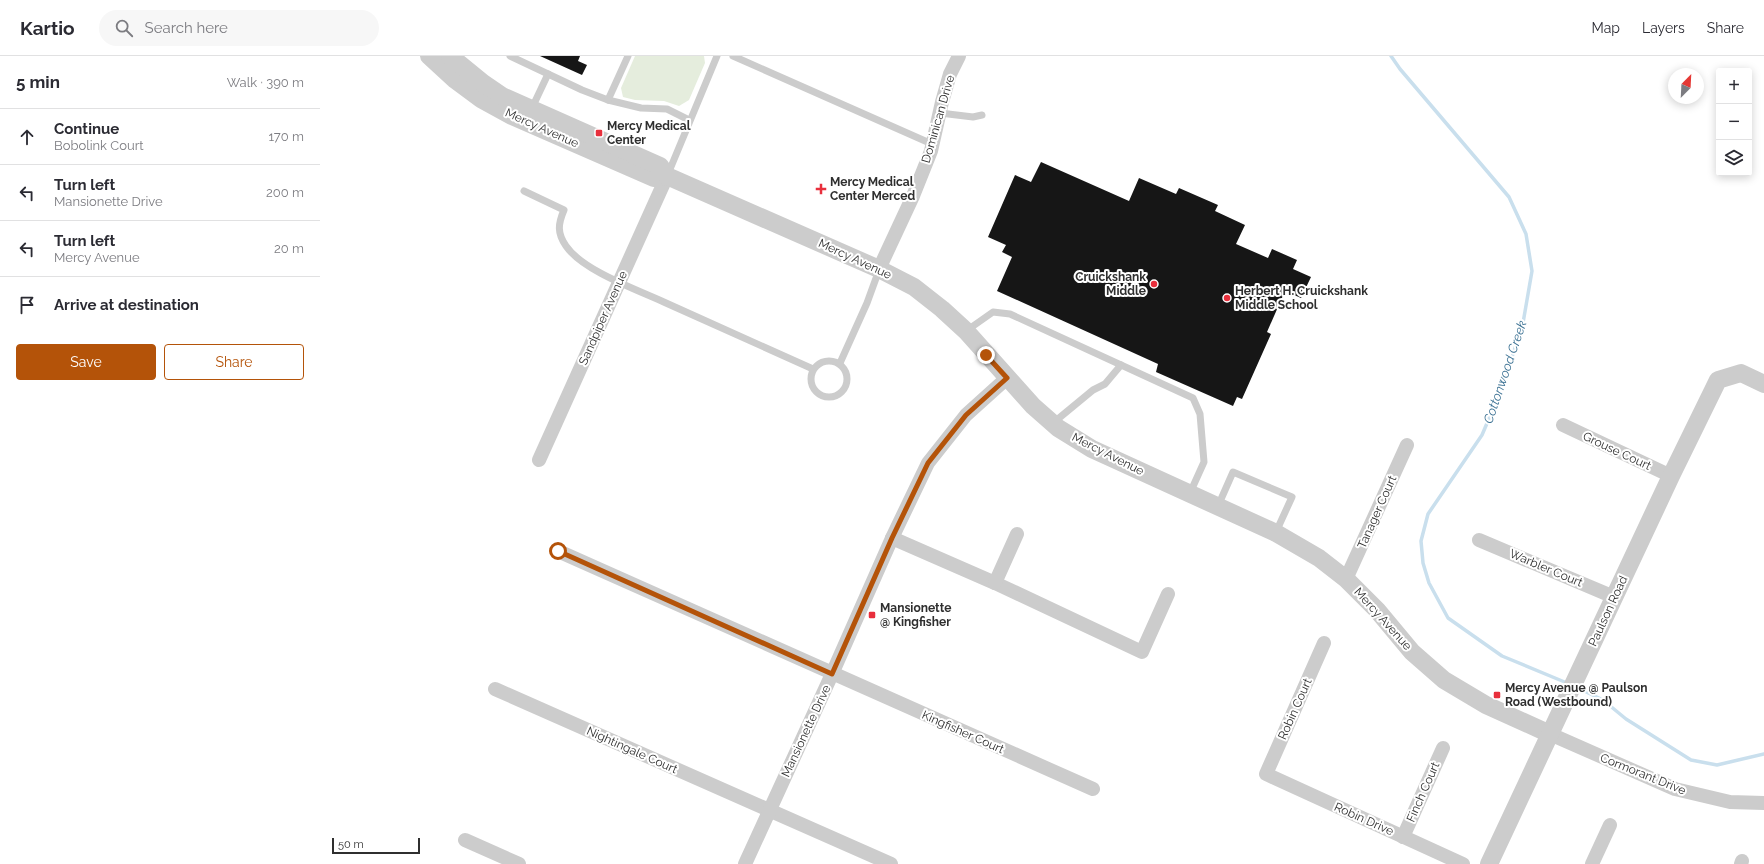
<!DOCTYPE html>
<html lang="en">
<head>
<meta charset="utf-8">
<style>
	:root { --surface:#fff; --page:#f7f7f7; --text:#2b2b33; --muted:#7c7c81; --line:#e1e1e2; --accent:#b45309 }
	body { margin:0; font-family:Raleway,sans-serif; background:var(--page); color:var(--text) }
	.controls { position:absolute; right:12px; top:12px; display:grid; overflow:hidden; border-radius:4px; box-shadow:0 2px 10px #0003 }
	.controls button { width:36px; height:36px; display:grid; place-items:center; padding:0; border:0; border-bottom:1px solid var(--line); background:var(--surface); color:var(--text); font:20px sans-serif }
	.compass { position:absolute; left:1348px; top:12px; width:36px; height:36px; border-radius:50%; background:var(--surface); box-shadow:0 2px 10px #0003; rotate:24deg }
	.scale { position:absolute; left:12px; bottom:10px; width:88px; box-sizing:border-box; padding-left:4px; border:2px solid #2f2f2f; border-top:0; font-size:11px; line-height:14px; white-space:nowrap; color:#2f2f2f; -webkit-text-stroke:3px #fff; paint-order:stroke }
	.stop { position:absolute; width:12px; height:12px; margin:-9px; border:3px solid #b45309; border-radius:50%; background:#fff }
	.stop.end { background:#b45309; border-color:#fff; box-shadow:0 1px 4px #0008 }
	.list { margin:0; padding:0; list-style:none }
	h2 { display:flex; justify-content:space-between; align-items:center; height:52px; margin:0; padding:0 16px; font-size:17px }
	h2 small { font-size:13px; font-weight:400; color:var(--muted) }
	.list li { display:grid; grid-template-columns:26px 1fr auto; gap:12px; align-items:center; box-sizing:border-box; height:56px; padding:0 16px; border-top:1px solid var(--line) }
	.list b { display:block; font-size:15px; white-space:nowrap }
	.list p { margin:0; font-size:13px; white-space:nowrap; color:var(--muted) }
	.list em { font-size:13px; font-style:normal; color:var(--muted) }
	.actions { display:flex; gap:8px; padding:12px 16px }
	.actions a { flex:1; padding:9px 0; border:1px solid var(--accent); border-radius:4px; text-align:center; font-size:14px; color:var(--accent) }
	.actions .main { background:var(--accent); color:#fff }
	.icon { flex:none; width:22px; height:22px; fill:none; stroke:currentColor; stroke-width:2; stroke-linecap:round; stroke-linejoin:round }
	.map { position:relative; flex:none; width:1444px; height:808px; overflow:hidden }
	header { display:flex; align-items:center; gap:24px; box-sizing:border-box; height:56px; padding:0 20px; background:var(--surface); border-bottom:1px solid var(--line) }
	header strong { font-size:19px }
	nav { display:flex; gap:22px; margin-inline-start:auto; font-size:14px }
	.search { width:280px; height:36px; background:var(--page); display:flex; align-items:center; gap:10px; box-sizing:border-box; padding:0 14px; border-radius:22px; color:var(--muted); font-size:15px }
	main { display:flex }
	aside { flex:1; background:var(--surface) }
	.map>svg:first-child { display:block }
	.green { fill:#e5eddd }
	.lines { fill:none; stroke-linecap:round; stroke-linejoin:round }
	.stream { stroke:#c9dfed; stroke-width:3.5 }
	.building { fill:#161616 }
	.service { stroke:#ccc; stroke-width:7 }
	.minor { stroke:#ccc; stroke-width:14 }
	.tertiary { stroke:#ccc; stroke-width:18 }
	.route { stroke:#b45309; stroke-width:5 }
	.poi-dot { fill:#e82f3c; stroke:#fff; stroke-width:1.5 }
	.labels { text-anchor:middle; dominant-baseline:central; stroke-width:4; stroke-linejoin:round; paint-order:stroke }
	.street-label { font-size:12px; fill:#2f2f2f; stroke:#fff }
	.poi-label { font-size:12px; font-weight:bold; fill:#2f2f2f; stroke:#fff; text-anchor:start }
	.water-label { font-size:13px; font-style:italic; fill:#3b7193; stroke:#fff }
</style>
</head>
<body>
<header>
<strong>Kartio</strong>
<div class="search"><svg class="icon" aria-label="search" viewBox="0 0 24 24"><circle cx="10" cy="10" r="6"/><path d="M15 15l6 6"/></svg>Search here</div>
<nav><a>Map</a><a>Layers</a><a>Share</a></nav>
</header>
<main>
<aside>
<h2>5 min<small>Walk · 390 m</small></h2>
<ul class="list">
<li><svg class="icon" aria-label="ahead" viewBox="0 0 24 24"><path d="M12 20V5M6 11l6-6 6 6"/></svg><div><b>Continue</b><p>Bobolink Court</p></div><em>170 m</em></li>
<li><svg class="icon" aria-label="left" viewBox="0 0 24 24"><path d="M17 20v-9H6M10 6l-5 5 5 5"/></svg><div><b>Turn left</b><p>Mansionette Drive</p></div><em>200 m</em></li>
<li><svg class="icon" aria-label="left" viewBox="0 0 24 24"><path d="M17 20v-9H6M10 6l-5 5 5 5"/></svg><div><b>Turn left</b><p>Mercy Avenue</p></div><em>20 m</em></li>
<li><svg class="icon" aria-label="arrive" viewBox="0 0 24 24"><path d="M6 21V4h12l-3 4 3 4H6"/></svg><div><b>Arrive at destination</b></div></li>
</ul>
<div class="actions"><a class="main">Save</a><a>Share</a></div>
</aside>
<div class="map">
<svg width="1444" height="808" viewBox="0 0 1444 808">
	<rect width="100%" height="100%" fill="#fff"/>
	<polygon class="green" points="315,0 384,0 385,7 369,44 359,50 344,45 315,44 303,41 301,32"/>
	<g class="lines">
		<g class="stream">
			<polyline points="1071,0 1080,13 1189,141 1206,178 1212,215 1203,267 1182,332 1162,379 1108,458 1101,485 1103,507 1109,527 1128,562 1182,600 1247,627"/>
			<polyline points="1256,631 1283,644 1306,663 1371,704 1397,709 1444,698"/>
		</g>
	</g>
	<g class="building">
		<polygon points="220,0 260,0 258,5 267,9 262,19"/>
		<polygon points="721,106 809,145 819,122 856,138 859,132 898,149 895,155 925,169 916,188 948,202 952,193 977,204 973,213 991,221 981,242 965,235 947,276 951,278 922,343 917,341 913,350 836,316 838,308 677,235 692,201 682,196 686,189 668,181 695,119 711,126"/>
	</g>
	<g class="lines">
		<g class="service">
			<polyline points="190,0 262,34 288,44 321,52 347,53 369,64"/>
			<polyline points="413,0 612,88"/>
			<polyline points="288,44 308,0"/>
			<polyline points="212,52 228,18"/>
			<polyline points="620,57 653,61 662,59"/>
			<polyline points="348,118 397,0"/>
			<path d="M204 135 244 154C238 168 237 177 246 190 263 215 318 234 346 247 395 269 444 291 493 313"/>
			<polyline points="646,275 673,256 690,258 873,342 880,358 884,406 870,437"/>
			<circle cx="509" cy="323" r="18"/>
			<polyline points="520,307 547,247 559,214"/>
			<polyline points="733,367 773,334 785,328 801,309"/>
			<polyline points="898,450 913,416 972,441 956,476"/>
		</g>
		<g class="minor">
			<polyline points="559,213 593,140 611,95 622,46 630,18 639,0"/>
			<polyline points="1243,369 1351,420"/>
			<polyline points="219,404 347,120"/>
			<polyline points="572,482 675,527 822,596 848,538"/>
			<polyline points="1159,484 1294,541"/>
			<polyline points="238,495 773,733"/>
			<polyline points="1026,523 1087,389"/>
			<polyline points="675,527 697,478"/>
			<polyline points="1004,587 946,718 1143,808"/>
			<polyline points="175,633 571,808"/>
			<polyline points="1230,678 1355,733 1410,746 1444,747"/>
			<polyline points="1083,781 1123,692"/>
			<polyline points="145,784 199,808"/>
			<polyline points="425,808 512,618 572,482 608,407 646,359 687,322"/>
			<polyline points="1272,808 1290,769"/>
			<polyline points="1421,808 1422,805"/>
		</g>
		<g class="tertiary">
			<polyline points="109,0 134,23 161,43 192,60 334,122 347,120"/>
			<polyline points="130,0 163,27 182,40 340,110 347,120 559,213 594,231 622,253 646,275 713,350 738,372 772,393 956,477 999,502 1026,523 1057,554 1092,596 1124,624 1166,649 1230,678"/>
			<polyline points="1169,808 1351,420 1398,324 1421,317 1444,328"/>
		</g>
	</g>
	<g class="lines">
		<polyline class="route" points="238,495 512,618 572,482 608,407 646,359 687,322 666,299"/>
	</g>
	<g class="poi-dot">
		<rect x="275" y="73" width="8" height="8" rx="2"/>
		<path d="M499 127h4v4h4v4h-4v4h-4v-4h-4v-4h4z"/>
		<circle cx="834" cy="228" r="4"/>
		<circle cx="907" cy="242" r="4"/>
		<rect x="548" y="555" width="8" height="8" rx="2"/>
		<rect x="1173" y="635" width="8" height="8" rx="2"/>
	</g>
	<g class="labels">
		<g class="street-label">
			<text transform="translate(618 63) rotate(-74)">Dominican Drive</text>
			<text transform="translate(222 72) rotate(24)">Mercy Avenue</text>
			<text transform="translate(535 203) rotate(25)">Mercy Avenue</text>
			<text transform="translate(283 262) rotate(-66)">Sandpiper Avenue</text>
			<text transform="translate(1297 395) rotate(25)">Grouse Court</text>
			<text transform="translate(788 398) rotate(27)">Mercy Avenue</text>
			<text transform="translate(1057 456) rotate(-66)">Tanager Court</text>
			<text transform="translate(1226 512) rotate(23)">Warbler Court</text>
			<text transform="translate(1288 555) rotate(-65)">Paulson Road</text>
			<text transform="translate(1063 563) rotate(48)">Mercy Avenue</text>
			<text transform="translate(975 653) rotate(-66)">Robin Court</text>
			<text transform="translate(486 675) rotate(-65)">Mansionette Drive</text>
			<text transform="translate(643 676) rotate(24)">Kingfisher Court</text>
			<text transform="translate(312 694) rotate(24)">Nightingale Court</text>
			<text transform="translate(1323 718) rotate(22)">Cormorant Drive</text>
			<text transform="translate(1103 736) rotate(-66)">Finch Court</text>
			<text transform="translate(1044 763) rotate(24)">Robin Drive</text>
		</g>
		<g class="poi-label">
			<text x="287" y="70">Mercy Medical<tspan x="287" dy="14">Center</tspan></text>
			<text x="510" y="126">Mercy Medical<tspan x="510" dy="14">Center Merced</tspan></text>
			<text x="826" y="221" text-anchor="end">Cruickshank<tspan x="826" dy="14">Middle</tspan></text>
			<text x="915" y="235">Herbert H. Cruickshank<tspan x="915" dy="14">Middle School</tspan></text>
			<text x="560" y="552">Mansionette<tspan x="560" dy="14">@ Kingfisher</tspan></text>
			<text x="1185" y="632">Mercy Avenue @ Paulson<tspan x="1185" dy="14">Road (Westbound)</tspan></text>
		</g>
		<g class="water-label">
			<text transform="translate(1185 316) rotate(-71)">Cottonwood Creek</text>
		</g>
	</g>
</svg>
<div class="controls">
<button>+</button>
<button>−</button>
<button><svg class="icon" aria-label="layers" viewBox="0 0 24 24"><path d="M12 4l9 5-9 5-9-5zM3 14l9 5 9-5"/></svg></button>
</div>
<svg class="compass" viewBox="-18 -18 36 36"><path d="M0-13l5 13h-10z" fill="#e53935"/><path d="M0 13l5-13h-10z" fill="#7c7c81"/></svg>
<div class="scale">50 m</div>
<div class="stop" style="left:238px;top:495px"></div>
<div class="stop end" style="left:666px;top:299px"></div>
</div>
</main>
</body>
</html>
